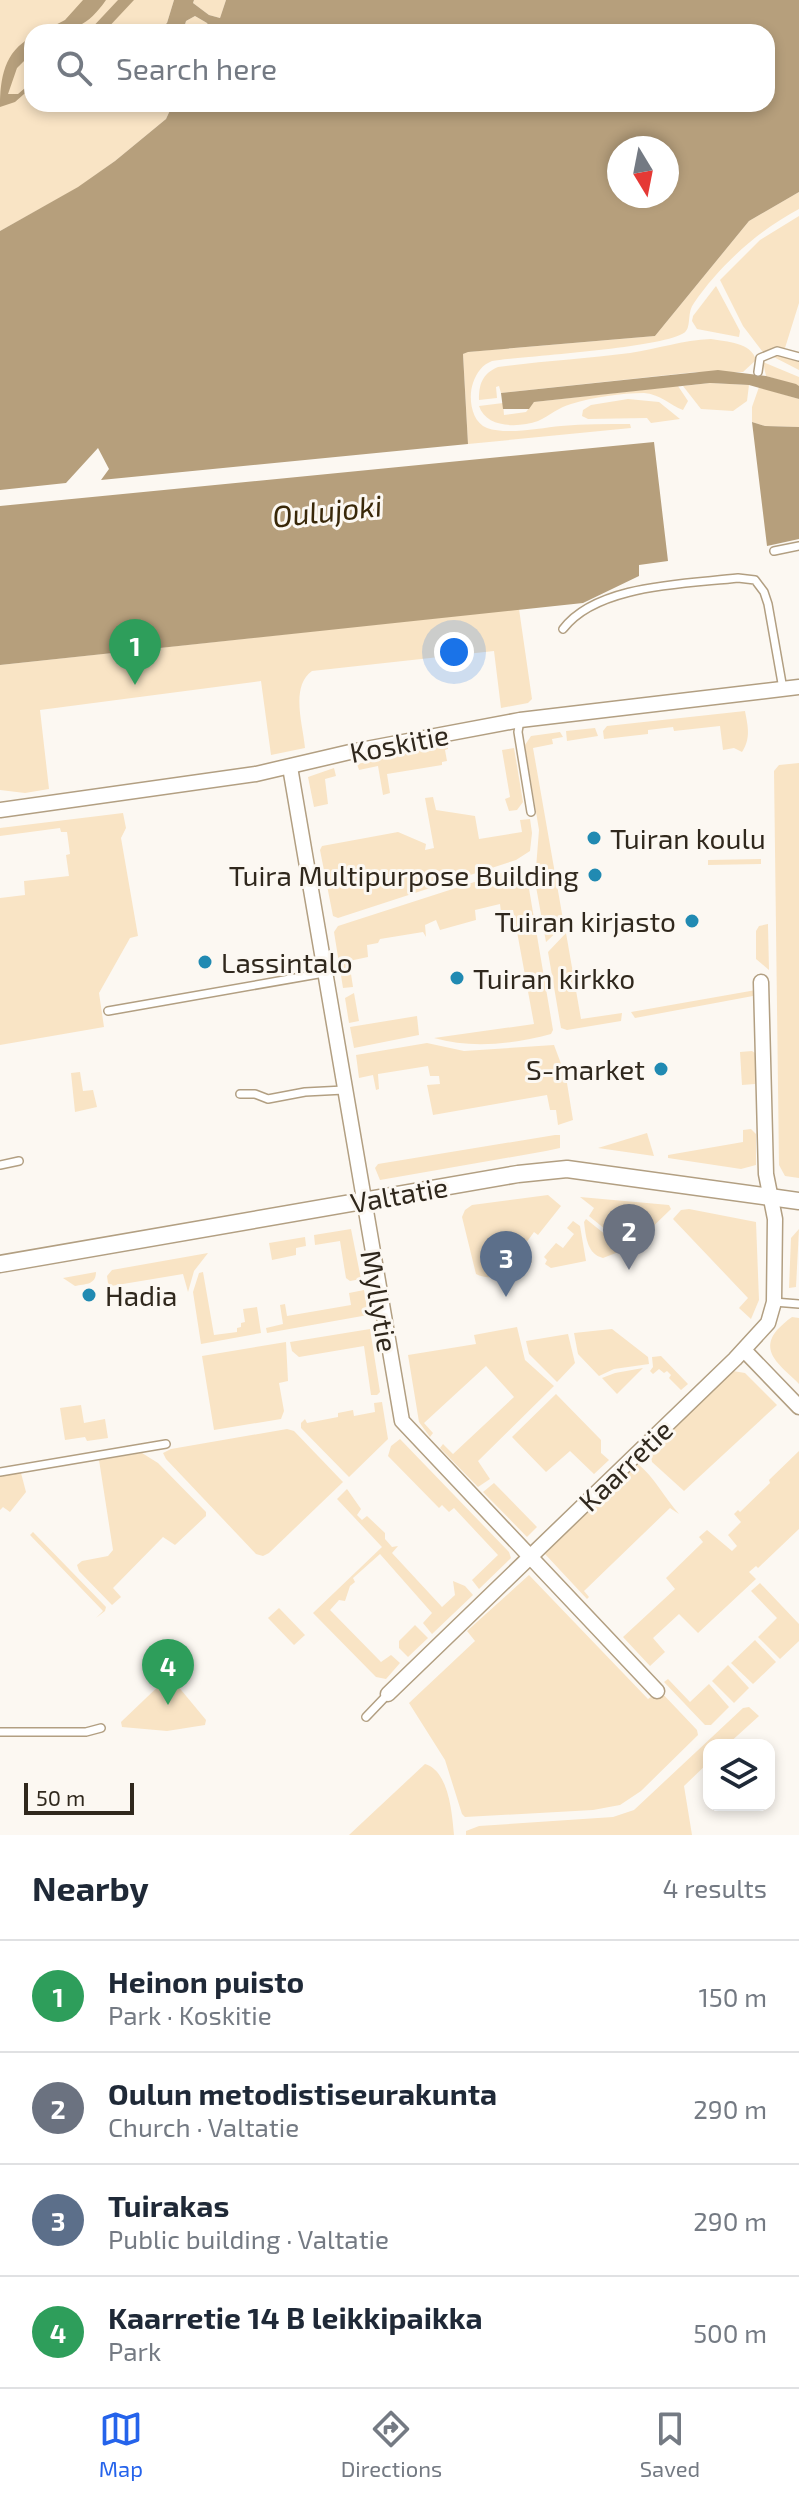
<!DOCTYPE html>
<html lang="en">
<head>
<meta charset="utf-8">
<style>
	:root { --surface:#fff; --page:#f6f6f7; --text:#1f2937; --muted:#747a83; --line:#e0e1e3; --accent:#2563eb }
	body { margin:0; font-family:"Exo 2",sans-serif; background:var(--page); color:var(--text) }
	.controls { position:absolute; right:24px; bottom:24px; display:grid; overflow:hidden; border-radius:16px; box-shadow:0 4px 12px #0003 }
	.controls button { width:72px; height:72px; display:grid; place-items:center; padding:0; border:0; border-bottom:2px solid var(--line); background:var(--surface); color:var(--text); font:40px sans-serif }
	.compass { position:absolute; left:607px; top:136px; width:72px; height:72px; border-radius:50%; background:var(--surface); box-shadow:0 4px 12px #0003; rotate:170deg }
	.scale { position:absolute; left:24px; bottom:20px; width:110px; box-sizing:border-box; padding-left:8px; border:4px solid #30281d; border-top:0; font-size:22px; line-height:28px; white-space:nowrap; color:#30281d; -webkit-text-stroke:6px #fcf8f2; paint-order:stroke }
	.you { position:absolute; left:454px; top:652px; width:28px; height:28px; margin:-20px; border:6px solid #fff; border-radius:50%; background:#1a73e8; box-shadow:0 0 0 12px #1a73e833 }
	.badge { display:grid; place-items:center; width:52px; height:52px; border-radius:50%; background:var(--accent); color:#fff; font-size:26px; font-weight:700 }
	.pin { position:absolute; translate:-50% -66px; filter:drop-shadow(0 2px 4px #0008) }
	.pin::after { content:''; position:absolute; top:42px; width:28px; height:24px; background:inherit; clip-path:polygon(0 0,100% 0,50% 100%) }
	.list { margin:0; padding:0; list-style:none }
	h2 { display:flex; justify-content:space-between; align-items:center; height:104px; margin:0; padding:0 32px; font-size:34px }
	h2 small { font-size:26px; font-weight:400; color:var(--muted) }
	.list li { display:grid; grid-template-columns:52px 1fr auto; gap:24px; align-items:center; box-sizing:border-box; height:112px; padding:0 32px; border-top:2px solid var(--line) }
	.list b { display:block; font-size:30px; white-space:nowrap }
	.list p { margin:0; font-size:26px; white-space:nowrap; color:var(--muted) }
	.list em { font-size:26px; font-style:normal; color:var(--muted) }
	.icon { flex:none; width:44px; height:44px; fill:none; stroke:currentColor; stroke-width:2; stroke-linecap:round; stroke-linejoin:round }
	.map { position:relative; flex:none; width:799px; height:1835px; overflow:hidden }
	.search { position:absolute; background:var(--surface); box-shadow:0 4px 12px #0003; left:24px; right:24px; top:24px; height:88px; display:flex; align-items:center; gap:20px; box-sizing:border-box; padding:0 28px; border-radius:24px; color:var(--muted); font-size:30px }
	.sheet { height:552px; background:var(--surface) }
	nav { display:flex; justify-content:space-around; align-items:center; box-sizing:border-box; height:112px; border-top:2px solid var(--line); background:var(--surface); font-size:22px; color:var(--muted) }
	nav a { display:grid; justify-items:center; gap:4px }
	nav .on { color:var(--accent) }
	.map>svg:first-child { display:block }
	.green { fill:#f9e4c5 }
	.water { fill:#b69f7c; fill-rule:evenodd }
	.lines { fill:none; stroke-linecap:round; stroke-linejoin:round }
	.service-casing { stroke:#b29f82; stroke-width:10 }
	.minor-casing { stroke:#b29f82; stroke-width:17 }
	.tertiary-casing { stroke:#b29f82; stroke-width:19 }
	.service { stroke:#fff; stroke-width:7 }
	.minor { stroke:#fff; stroke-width:14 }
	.tertiary { stroke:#fff; stroke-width:16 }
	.poi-dot { fill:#218ab2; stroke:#fcf8f2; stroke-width:3 }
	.labels { text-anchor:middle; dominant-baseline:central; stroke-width:6; stroke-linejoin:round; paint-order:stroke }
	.street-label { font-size:28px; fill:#30281d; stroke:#fcf8f2 }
	.poi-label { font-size:28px; fill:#30281d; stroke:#fcf8f2; text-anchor:start }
	.water-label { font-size:30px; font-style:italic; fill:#392809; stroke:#fcf8f2 }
</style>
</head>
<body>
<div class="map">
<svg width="799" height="1835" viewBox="0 0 799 1835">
	<rect width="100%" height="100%" fill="#fcf8f2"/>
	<g class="green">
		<polygon points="0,0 174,0 167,23 156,32 32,32 32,104 173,104 166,119 115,161 79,187 0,231"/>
		<polygon points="194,0 226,0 220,18 209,15 193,3"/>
		<polygon points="195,16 207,23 212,32 184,32 186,21"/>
		<path d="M799 192V209C759 230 720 265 694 303 687 312 691 325 686 331 672 348 523 356 492 361 482 365 477 372 473 383 468 397 471 422 487 428 506 435 541 428 561 426 584 424 607 424 630 424L631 428 468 444 463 354 467 352 655 336 749 221Z"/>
		<polygon points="799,216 799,303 785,348 785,356 799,362 799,370 762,351 743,326 720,280 760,240"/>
		<polygon points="716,286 740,331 739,337 697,329 692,321 693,316"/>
		<path d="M711 339C727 342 751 342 756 360L743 372H696L501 393 499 386 496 387 497 398 479 400C479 384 482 374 498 367 542 361 586 359 630 353 657 349 683 340 711 339Z"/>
		<polygon points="763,362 799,377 799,386 766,376"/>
		<polygon points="710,383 749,385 747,401 733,411 701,409 683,386"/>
		<path d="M678 386 688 401 683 410C670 405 660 394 644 393 621 393 594 397 571 404 559 407 549 416 538 421 518 428 486 428 479 406L503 403 504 415 526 412 534 402Z"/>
		<polygon points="759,387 799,399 799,427 765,426 752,422 752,407"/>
		<polygon points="628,399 659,402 680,419 651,423 647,418 588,419 582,416 583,410 591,405"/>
		<path d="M519 609 532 699 528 703 501 708 494 651 312 671C290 687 303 724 305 748L271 755 261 681 40 710 49 789 25 793 0 790V665Z"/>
		<path d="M745 711C748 727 751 738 742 752L734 748 723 750 720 726 674 731 673 727 648 730V734L604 739 603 731 607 726Z"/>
		<polygon points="595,728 598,736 567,741 566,731"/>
		<polygon points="560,732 563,737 552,739 553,744 533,748 564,925 546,942 535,881 539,830 525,745 531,736"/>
		<polygon points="448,745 448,749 445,750 447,761 442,762 442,765 387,774 390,793 383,795 378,766 359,770 357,764"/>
		<polygon points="514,748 523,802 517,810 509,811 505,799 510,797 502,750"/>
		<polygon points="799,763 799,1178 785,1176 779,1165 774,771 779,765"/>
		<polygon points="334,768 336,776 325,779 328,804 314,807 308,777"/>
		<polygon points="433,797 436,810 475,816 479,839 522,832 520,820 530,819 532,833 530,851 516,860 338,918 333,916 320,850 322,846 398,832 426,844 425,850 434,848 425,798"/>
		<polygon points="123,813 126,828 121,838 138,936 130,938 99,993 104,1027 0,1045 0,898 25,895 24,881 69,876 66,855 70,854 67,832 61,832 60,828 0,836 0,828"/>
		<polygon points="761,859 761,864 708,865 708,860"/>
		<path d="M518 868 527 877 553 1030 551 1034C513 1044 472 1049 434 1038L534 1024 513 910 501 912 500 904 475 910 476 920 440 930 436 920 425 925 426 937 423 932 380 939 378 943 367 945 368 957 349 961 353 987 343 988 334 932 338 926Z"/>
		<polygon points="768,924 768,926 769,970 756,959 756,931 759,926"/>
		<polygon points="566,933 581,1019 622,1013 621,1021 567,1030 561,1028 548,952"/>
		<polygon points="756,990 753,996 635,1018 631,1012"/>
		<polygon points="354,993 359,1021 349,1023 345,998"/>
		<polygon points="417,1016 419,1035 354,1048 350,1027"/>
		<polygon points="427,1043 464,1051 554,1045 566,1077 573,1120 558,1125 556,1110 550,1110 547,1095 433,1115 427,1085 440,1084 439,1076 430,1076 428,1066 378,1074 379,1089 376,1090 373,1075 359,1078 356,1055"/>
		<polygon points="752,1051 755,1053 755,1084 742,1085 740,1052"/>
		<polygon points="80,1072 83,1091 93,1090 97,1107 75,1112 71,1073"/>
		<polygon points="751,1129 756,1134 756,1165 741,1169 668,1158 668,1155 743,1142 743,1130"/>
		<polygon points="647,1133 654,1156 598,1148"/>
		<polygon points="555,1135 560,1135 560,1148 546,1151 380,1180 375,1168 378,1164"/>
		<path d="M548 1195 561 1206 538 1235 534 1232 526 1243 529 1246 532 1262C522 1275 490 1282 476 1274L462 1217 465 1210 472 1205Z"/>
		<polygon points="580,1197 669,1205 671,1209 639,1240 622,1243 589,1216 594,1208"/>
		<polygon points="689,1209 756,1222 759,1300 751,1319 739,1308 748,1298 673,1219 681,1210"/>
		<path d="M586 1219 621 1247V1251L603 1258C587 1254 586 1237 584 1222Z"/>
		<polygon points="573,1221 580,1226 586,1261 551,1268 545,1264 547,1260 544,1257 556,1243 563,1248 574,1234 567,1228"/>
		<polygon points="351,1229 361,1279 350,1281 346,1278 340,1241 315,1245 314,1235"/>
		<polygon points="799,1229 796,1287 789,1288 791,1238"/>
		<polygon points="305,1237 306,1246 296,1248 296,1255 272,1260 269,1243"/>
		<polygon points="208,1253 194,1271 188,1292 183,1274 111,1286 108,1283 107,1276 112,1270"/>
		<path d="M96 1272C96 1285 85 1284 75 1286L63 1278Z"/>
		<polygon points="203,1272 214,1335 237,1332 237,1328 241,1327 241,1323 245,1322 243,1309 257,1307 261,1333 201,1344 193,1292 199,1273"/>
		<polygon points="364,1290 368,1315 267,1333 266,1328 283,1324 280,1305 285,1304 287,1316 351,1305 349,1293"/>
		<path d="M792 1317 799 1318V1384C783 1367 758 1353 777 1330 782 1325 786 1321 792 1317Z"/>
		<polygon points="517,1327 525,1360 554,1386 478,1461 490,1479 478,1487 440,1448 443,1444 453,1454 514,1397 486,1366 424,1423 433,1433 430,1437 419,1422 408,1355 476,1344 474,1335"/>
		<polygon points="370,1329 380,1392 377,1395 371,1395 364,1346 299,1357 292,1351 290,1342"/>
		<polygon points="612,1329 648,1357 649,1364 614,1369 599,1376 578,1354 574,1333"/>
		<polygon points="568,1334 575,1363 557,1382 529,1354 526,1341"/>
		<polygon points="286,1342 288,1381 279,1383 284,1411 281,1419 214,1430 202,1356"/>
		<polygon points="661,1356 688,1384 681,1390 669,1378 671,1375 667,1371 664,1373 659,1369 653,1374 650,1371 653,1367 652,1357"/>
		<polygon points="643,1368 617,1394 602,1378 615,1373"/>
		<polygon points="733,1371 745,1373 777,1405 684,1491 652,1462 650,1451"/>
		<polygon points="556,1394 601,1440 601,1453 609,1460 594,1474 570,1451 546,1472 512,1437"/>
		<polygon points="382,1402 388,1439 349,1477 301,1428 301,1423 305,1419 307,1423 338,1417 338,1413 353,1410 354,1416 375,1412 374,1403"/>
		<polygon points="81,1405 84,1423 105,1419 108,1438 87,1441 85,1437 65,1440 60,1408"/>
		<polygon points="287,1429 294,1431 343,1482 269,1553 263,1556 256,1554 166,1459 163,1453 171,1449"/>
		<polygon points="400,1439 509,1552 511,1558 479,1589 472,1580 498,1555 454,1508 449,1512 442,1505 439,1508 388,1456 391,1446"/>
		<polygon points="799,1451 799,1529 758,1568 756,1566 749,1572 756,1579 698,1633 679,1614 653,1638 665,1652 650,1666 623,1637 675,1589 666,1578 703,1542 699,1537 707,1530 732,1551 737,1546 728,1535 741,1522 734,1514 738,1510 740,1512 770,1483 769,1480"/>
		<polygon points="142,1453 158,1463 206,1512 206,1516 175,1545 163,1537 113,1588 121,1597 112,1605 79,1571 77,1565 82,1561 108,1556 113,1550 99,1460"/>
		<path d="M638 1464C655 1478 664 1497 679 1514L670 1508 584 1591 589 1597 587 1599 545 1554Z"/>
		<polygon points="21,1473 26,1492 10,1512 3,1507 0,1510 0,1476"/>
		<polygon points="494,1483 537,1527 527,1537 483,1492"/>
		<polygon points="347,1489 361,1509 357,1515 362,1520 367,1516 385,1533 385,1539 392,1547 398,1546 392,1553 442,1607 455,1595 453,1581 465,1586 473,1595 432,1634 423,1623 432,1613 380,1554 353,1578 355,1582 350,1586 345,1601 339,1600 330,1610 381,1662 391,1655 400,1663 386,1679 376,1677 313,1613 382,1547 337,1499"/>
		<polygon points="33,1532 106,1607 105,1611 96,1618 103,1611 30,1535"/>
		<polygon points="529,1575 648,1699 660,1691 697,1730 698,1735 641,1791 620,1805 593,1810 465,1817 462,1814 445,1760 409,1703 475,1641 467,1631"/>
		<polygon points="760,1583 799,1624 799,1641 780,1659 758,1637 777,1618 751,1591"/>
		<polygon points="279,1608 305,1635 294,1645 268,1618"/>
		<polygon points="415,1625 428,1638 408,1657 399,1648 399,1641"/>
		<polygon points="755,1640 776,1662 753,1684 731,1663"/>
		<polygon points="728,1665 749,1688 734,1703 712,1681"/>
		<polygon points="167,1678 172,1679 206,1720 205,1725 167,1731 122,1727 121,1722"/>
		<polygon points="668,1679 690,1702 709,1684 729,1707 711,1725 705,1725 664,1682"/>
		<polygon points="749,1707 759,1716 727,1745 709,1745 709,1762 684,1786 692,1835 466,1835 466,1831 479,1826 613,1817 634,1810 743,1708"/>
		<path d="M425 1764C449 1771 452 1813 454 1835H349Z"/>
	</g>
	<g class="water">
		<path d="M83 0H106C88 26 73 32 42 32L65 20Z"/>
		<polygon points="118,0 134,0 104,32 88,32"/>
		<path d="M174 0H194L193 3 209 15 220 18 226 0H799V192L749 221 655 336 468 352 463 354 468 444 101 480 109 469 98 448 66 483 0 490V231L78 187 115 161 166 119 173 104H767V32H212L207 23 195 16 186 21 183 32H156L167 23ZM619 148H667V196H619Z"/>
		<path d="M32 37V53L17 68 8 94H18L32 82V87L15 102 0 107C0 79 4 51 32 37Z"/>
		<polygon points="718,370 766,376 796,384 799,386 799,399 749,385 710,383 534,402 529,409 503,409 501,393"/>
		<polygon points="752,422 765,426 799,427 799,539 767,546"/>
		<polygon points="654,442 668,561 639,565 639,576 583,603 0,665 0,506"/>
	</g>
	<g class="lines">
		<g class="service-casing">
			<g id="service">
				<polyline points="758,372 760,358 777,351 799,357"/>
				<polyline points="774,551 799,546"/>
				<path d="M563 629C597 584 687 584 738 578L755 580 764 592 768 604 783 689"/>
				<polyline points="520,720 518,732 531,812"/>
				<polyline points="108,1011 324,973"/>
				<polyline points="240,1094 255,1094 268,1099 305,1092 344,1090"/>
				<polyline points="0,1165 19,1161"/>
				<polyline points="774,1302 799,1304"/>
				<polyline points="0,1472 166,1444"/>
				<polyline points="366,1717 388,1694"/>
				<polyline points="0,1732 86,1732 101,1728"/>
			</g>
		</g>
		<g class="minor-casing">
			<g id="minor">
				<polyline points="290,767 402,1421 657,1691"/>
				<polyline points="0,810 256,774 350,752 520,720 799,687"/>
				<polyline points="744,1350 799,1407"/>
				<polyline points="388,1694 735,1359 768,1323 774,1302 775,1219 766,1174 761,982"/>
			</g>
		</g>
		<g class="tertiary-casing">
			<polyline id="tertiary" points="0,1264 518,1174 567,1169 799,1201"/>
		</g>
		<use href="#service" class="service"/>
		<use href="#minor" class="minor"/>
		<use href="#tertiary" class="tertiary"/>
	</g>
	<g class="poi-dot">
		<circle cx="594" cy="838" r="8"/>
		<circle cx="595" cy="875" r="8"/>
		<circle cx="692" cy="921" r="8"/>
		<circle cx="205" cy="962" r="8"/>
		<circle cx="457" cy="978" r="8"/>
		<circle cx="661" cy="1069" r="8"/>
		<circle cx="89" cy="1295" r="8"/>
	</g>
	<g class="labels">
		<g class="street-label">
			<text transform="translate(399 743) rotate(-11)">Koskitie</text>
			<text transform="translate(399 1194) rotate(-10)">Valtatie</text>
			<text transform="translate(380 1301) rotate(80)">Myllytie</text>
			<text transform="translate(625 1465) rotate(-44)">Kaarretie</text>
		</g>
		<g class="poi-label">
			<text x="610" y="838">Tuiran koulu</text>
			<text x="579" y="875" text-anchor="end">Tuira Multipurpose Building</text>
			<text x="676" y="921" text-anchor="end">Tuiran kirjasto</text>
			<text x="221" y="962">Lassintalo</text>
			<text x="473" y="978">Tuiran kirkko</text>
			<text x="645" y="1069" text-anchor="end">S-market</text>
			<text x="105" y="1295">Hadia</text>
		</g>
		<g class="water-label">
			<text transform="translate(327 510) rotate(-6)">Oulujoki</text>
		</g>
	</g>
</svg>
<div class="controls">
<button><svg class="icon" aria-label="layers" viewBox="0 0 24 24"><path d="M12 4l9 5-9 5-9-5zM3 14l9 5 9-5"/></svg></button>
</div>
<svg class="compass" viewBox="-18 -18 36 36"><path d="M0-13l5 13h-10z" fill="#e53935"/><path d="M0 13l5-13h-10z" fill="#747a83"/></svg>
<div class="scale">50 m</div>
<div class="you"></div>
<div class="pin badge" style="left:135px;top:685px;background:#2e9e5b">1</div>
<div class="pin badge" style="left:629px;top:1270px;background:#6b7280">2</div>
<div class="pin badge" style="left:506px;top:1297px;background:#5c6f8a">3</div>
<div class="pin badge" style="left:168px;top:1705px;background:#2e9e5b">4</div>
<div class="search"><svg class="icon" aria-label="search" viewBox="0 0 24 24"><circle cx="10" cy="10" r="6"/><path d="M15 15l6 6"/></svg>Search here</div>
</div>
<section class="sheet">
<h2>Nearby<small>4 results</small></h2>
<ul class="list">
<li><span class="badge" style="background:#2e9e5b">1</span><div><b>Heinon puisto</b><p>Park · Koskitie</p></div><em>150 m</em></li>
<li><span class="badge" style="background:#6b7280">2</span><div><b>Oulun metodistiseurakunta</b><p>Church · Valtatie</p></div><em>290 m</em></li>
<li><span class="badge" style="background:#5c6f8a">3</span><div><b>Tuirakas</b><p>Public building · Valtatie</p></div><em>290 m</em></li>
<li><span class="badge" style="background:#2e9e5b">4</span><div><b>Kaarretie 14 B leikkipaikka</b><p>Park</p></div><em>500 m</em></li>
</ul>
</section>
<nav>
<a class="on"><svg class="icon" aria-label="map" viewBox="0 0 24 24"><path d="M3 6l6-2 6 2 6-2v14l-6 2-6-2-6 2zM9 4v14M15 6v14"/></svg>Map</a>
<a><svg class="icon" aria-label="directions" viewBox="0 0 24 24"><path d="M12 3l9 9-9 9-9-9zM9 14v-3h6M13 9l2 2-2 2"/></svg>Directions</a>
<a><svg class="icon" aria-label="saved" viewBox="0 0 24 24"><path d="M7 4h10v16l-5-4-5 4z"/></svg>Saved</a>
</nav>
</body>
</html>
